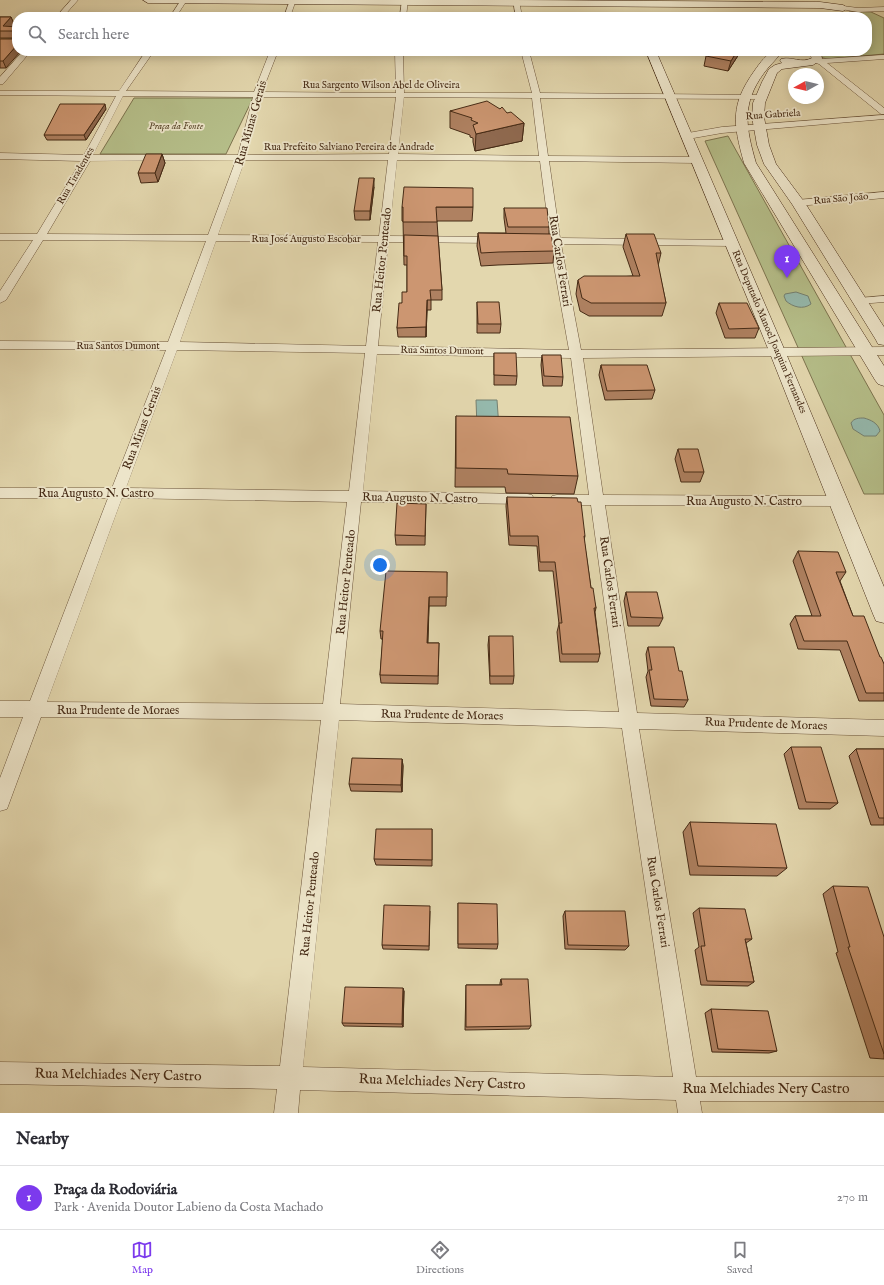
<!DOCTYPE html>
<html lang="en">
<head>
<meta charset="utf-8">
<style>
	:root { --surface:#fff; --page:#f2f2f3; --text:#2b2b33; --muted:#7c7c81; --line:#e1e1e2; --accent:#7c3aed }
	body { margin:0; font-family:"IM FELL English",serif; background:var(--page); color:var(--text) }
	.compass { position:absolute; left:788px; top:68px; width:36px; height:36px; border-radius:50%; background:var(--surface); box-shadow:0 2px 10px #0003; rotate:262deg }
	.you { position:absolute; left:380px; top:565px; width:14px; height:14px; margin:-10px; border:3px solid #fff; border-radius:50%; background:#1a73e8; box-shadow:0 0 0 6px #1a73e833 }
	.badge { display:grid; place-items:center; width:26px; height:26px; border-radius:50%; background:var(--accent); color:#fff; font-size:13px; font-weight:700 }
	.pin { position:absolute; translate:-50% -33px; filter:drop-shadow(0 1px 2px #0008) }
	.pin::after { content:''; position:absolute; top:21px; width:14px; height:12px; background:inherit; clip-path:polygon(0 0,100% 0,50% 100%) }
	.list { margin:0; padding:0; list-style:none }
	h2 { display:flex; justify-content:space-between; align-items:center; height:52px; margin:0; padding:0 16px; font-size:17px }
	h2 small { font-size:13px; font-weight:400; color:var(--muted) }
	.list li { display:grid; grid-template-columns:26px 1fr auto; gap:12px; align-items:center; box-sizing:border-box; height:64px; padding:0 16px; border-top:1px solid var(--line) }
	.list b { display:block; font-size:15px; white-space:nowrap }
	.list p { margin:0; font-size:13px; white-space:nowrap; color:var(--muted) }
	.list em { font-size:13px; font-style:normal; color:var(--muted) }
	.icon { flex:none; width:22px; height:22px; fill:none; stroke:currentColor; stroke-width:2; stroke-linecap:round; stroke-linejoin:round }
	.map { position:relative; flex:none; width:884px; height:1113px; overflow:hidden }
	.search { position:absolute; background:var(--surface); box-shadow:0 2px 10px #0003; left:12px; right:12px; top:12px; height:44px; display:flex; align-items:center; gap:10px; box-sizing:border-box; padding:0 14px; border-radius:16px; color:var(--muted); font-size:15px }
	.sheet { height:116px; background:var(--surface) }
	nav { display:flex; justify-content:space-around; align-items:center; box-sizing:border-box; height:56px; border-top:1px solid var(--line); background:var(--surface); font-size:11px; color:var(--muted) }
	nav a { display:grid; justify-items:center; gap:2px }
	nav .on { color:var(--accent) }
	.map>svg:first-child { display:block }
	.green { fill:#b5be89; stroke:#7d744f }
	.water { fill:#95b9ad; stroke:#758070 }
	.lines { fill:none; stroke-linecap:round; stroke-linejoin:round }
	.minor-casing { stroke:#6c553b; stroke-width:1 }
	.secondary-casing { stroke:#452a15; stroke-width:1 }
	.minor { fill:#ede5ca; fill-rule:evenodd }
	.secondary { fill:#ede5ca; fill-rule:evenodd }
	.wall { fill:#af8161; stroke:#452a15 }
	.shaded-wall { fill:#8f694f; stroke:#452a15 }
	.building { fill:#cc9671; stroke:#452a15 }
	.labels { text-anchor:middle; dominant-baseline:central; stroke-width:3.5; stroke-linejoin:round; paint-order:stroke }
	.far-street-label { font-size:10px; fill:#452a15; stroke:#ede5ca }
	.far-park-label { font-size:10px; font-style:italic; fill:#5b482c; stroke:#ede5ca }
	.street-label { font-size:12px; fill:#452a15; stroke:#ede5ca }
	.near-street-label { font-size:14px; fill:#452a15; stroke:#ede5ca }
</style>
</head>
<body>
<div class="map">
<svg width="884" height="1113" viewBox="0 0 884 1113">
	<rect width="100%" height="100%" fill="#e3d7ae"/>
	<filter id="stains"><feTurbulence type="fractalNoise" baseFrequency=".005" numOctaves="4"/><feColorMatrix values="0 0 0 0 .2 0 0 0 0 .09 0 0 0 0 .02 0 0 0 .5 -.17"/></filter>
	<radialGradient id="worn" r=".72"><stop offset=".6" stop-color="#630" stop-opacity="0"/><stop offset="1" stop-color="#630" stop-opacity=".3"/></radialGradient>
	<g class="green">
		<polygon points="858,11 871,12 884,18 884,54 828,59 823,58 814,51 867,51 867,17 843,17 849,12"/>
		<polygon points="134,98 253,98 226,154 100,154"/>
		<polygon points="728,136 884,415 884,494 864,494 705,141"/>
	</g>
	<g class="water">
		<path d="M796 292 808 296 811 304C803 310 793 307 786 301L784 296 785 294Z"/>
		<polygon points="476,400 497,400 499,428 477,428"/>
		<path d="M864 418C871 420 878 423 880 431L876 436H864L853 429 851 423C854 418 859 418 864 418Z"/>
	</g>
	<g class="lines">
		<g class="minor-casing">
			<g id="minor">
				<polygon points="71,0 78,0 63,17 56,17"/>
				<polygon points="181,0 187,0 176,17 170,17"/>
				<polygon points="290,0 296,0 290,17 284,17"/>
				<polygon points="402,0 408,0 406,17 400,17"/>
				<polygon points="513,0 519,0 522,17 516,17"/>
				<polygon points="843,6 858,8 884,7 884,11 858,12 841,9 841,7"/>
				<polygon points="23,51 31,51 3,84 0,84 0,77"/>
				<path d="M146 51H154L126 91 254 92 270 51H278L262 92 396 93 395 51H403L404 93H532L521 51H529L540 93 765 95V99H762L540 98 548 156 697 157 701 160 697 163 549 161 560 238 732 240 737 243 732 246 561 244 581 350 884 347V355L583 358 603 495 839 496 844 497 846 501 844 505 839 506 605 505 637 713 884 720V736L639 729 696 1077H884V1101H700L702 1113H678L676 1100 300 1090 298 1113H274L277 1089 0 1084V1062L280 1066 321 720 41 717 7 809 0 811V778L23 717H0V701H30L108 498H0V488H112L166 350 0 349V341L168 342 206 241 43 240 6 300 0 303V291L33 240H0V234H37L81 161 0 159V153L84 155 116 96 0 95V91H119ZM123 96 253 97 238 155H93ZM261 97H396L389 154 246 155ZM404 97 532 98 539 156 398 154ZM236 160 208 235 47 234 90 161ZM245 160H388L379 236 218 235ZM397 160 540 161 550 238 543 239 542 241 543 243 550 244 569 350 378 346 388 242 497 243 502 240 497 237 389 236ZM216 241 378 242 366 346 180 342ZM177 350 365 353 349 491 126 488ZM377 354 571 358 589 495H557L552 496 550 500 552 504 557 505H591L619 712 340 704 361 502 527 504 532 503 534 499 532 495 527 494 363 491ZM122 498 347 502 323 704 47 702ZM339 720 622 728 673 1077 303 1067Z"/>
				<polygon points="884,55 884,59 827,63 884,108 884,114 881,114 819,64 813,62 814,57 817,57 822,59"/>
				<polygon points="884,115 884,119 722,133 688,139 684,136 688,133 722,127"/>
				<polygon points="884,192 884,198 798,206 793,203 798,200"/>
				<polygon points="884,296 884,302 859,304 853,301 859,298"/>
			</g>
		</g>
		<g class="secondary-casing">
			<g id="secondary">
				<polygon points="143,0 515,0 820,2 843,5 848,8 843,11 820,8 148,3"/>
				<polygon points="646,51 656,51 785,351 884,587 884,623 876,621 873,614 769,351"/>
				<path d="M775 51 780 54C775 61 769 66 764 73 741 104 746 128 756 163L884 366V386L878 384 875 380 744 163C733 123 730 105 755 70 760 63 767 53 775 51Z"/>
				<path d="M805 51C812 51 822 50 822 59L813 65 782 69 777 73 765 103 764 117 769 145 776 164 805 203 884 327V345L878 344 876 340 792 204 764 164 757 145 752 117 753 103 762 82 769 69 775 65 782 63 780 61 781 59C792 56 801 64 812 58Z"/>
			</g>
		</g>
		<use href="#minor" class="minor"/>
		<use href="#secondary" class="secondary"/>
	</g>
	<g class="wall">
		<polygon points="0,17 11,17 14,24 12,27 17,27 17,51 6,68 0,68 0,39 14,39 16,38 0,38"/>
		<polygon points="710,51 741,51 728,71 704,66 706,56"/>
		<polygon points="106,109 86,140 47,140 44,135"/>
		<polygon points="500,109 524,123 522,141 475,151 473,142 473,138 470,137 470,135 450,128 450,111"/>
		<polygon points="162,154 165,163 158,182 141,183 138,173"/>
		<polygon points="374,187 370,220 355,220 354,211"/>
		<polygon points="402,207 473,207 472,221 437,221 438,236 442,290 442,300 431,300 431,310 427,310 426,337 398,337 397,328 402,303 407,292 407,265 404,265 403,221 402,221"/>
		<polygon points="504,208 549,227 549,234 554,251 553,263 498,265 481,266 477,246 478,233 506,233 504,218"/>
		<polygon points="626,234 661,253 658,266 666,303 662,316 589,316 580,311 576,294 578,280 633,276 623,247"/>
		<polygon points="477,302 501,324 500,333 477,333"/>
		<polygon points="719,303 759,328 755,338 725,338 716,313"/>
		<polygon points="494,353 517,376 516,385 494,385"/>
		<polygon points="542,355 563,377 562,386 543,386 541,365"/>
		<polygon points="601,365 655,390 652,399 605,400 599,375"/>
		<polygon points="456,416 578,476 574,494 506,493 505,487 455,487"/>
		<polygon points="678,449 704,472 700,482 681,482 675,459"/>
		<polygon points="507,497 585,536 584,540 591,588 596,608 595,612 600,654 598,662 560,662 557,632 559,624 553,571 539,571 537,546 509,545 506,506"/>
		<polygon points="426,504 425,545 396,545 395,535"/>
		<polygon points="798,551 846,572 840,581 853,616 884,664 884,701 859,701 840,650 798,649 790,624 795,616 812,616 793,561"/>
		<polygon points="447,572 446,606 429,606 428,643 439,643 438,684 381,683 380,675 383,639 381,639 380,631"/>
		<polygon points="626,592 663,618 659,626 628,626 624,601"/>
		<polygon points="489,636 514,676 513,684 490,684 488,645"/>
		<polygon points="648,647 679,671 688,700 684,707 651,706 646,677 648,671 646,654"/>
		<polygon points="791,747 838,803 830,809 799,809 784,754"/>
		<polygon points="856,749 884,749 884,825 871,825 849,756"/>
		<polygon points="402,759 403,766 402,792 351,791 349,784"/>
		<polygon points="690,822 787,868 777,876 690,875 683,832"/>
		<polygon points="432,829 432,866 376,865 374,859"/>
		<polygon points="833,886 884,937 884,1059 870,1058 836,953 838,952 823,894"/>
		<polygon points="458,903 498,944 497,949 458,948"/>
		<polygon points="699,908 752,939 746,943 754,982 748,986 701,985 695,950 699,947 693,913"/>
		<polygon points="430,911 429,950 383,949 382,945"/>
		<polygon points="565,911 629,946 625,950 565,949 563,916"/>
		<polygon points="501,979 531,1026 529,1029 465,1030 466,985 500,985 500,983"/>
		<polygon points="404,991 403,1027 344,1026 342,1023"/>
		<polygon points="711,1009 777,1051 769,1053 712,1052 705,1013"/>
	</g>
	<g class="shaded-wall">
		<polygon points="11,17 14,24 8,31 3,26"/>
		<polygon points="17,45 17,51 21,51 6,68 3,61"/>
		<polygon points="737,51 741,51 728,71 731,61"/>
		<polygon points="105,104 106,109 86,140 84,135"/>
		<polygon points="524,123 522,141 475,151 476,134"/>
		<polygon points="162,154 165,163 158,182 155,173"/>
		<polygon points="374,178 374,187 370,220 370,211"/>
		<polygon points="427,300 427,310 426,337 426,327"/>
		<polygon points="429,597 429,606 427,652 427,643"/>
		<polygon points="402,759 403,766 402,792 401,785"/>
		<polygon points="403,988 404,991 403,1027 402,1024"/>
	</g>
	<g class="building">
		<polygon points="768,13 787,17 761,17"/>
		<polygon points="0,17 11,17 3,26 17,27 17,45 3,61 0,61 0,39 14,39 16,38 15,31 0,31"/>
		<polygon points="710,51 737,51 731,61 706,56"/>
		<polygon points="487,101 500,109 502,107 507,113 511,112 524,123 476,134 473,125 478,123 471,120 472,118 450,111"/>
		<polygon points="60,104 105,104 84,135 44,135"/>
		<polygon points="146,154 162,154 155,173 138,173"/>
		<polygon points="359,178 374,178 370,211 354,211"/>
		<polygon points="404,187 473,188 473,207 436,207 437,222 403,222 403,207 402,207"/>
		<polygon points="504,208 547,208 549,227 508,227"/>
		<polygon points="478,233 551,234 554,251 499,252 481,253"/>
		<polygon points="626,234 654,234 661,253 656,253 666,303 591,303 582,298 578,280 584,276 640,276"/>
		<polygon points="404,235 438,236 442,290 430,290 431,300 427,300 426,327 397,328 399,303 402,303 402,292 407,292 407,256 404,256"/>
		<polygon points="477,302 499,302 501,324 478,324"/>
		<polygon points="719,303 747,303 759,328 729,329"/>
		<polygon points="494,353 516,353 517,376 494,375"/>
		<polygon points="542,355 561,355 563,377 544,376"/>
		<polygon points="601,365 647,365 655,390 607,391"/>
		<polygon points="456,416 570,417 578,476 508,474 507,469 456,468"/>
		<polygon points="678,449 698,449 704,472 684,472"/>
		<polygon points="507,497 577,498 578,502 581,502 585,536 584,536 591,588 593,588 596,608 594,608 600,654 562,654 559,623 562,623 555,562 540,562 538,536 510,536"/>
		<polygon points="397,503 426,504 425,536 395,535"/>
		<polygon points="798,551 838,552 846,572 836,572 853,616 864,616 880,657 881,657 884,664 884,693 866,693 847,641 804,641 795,616 821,616"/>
		<polygon points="386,571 447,572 447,597 429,597 427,643 439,643 438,676 380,675 383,631 380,631"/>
		<polygon points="626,592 657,592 663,618 631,617"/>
		<polygon points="489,636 513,636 514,676 490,676"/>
		<polygon points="648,647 674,647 679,671 682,671 688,700 654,699 649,670 652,670"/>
		<polygon points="791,747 821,747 838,803 806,802"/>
		<polygon points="856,749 884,749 884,818 879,818"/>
		<polygon points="352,758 402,759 401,785 349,784"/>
		<polygon points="690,822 776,824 787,868 698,866"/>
		<polygon points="376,829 432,829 432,860 374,859"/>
		<polygon points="833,886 868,887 884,937 884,1054 848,947 850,947"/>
		<polygon points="458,903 497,904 498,944 458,944"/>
		<polygon points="384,905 430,906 429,946 382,945"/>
		<polygon points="699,908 745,909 752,939 745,939 754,982 707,981 701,946 705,946"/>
		<polygon points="565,911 625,911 629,946 568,945"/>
		<polygon points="501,979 528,979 531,1026 466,1027 466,985 502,985"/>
		<polygon points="345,987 403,988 402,1024 342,1023"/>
		<polygon points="711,1009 768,1011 777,1051 718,1049"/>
	</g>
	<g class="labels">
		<g class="far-street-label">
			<text x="381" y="85">Rua Sargento Wilson Abel de Oliveira</text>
			<text transform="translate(773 115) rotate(-4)">Rua Gabriela</text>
			<text x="349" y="147">Rua Prefeito Salviano Pereira de Andrade</text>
			<text transform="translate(76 176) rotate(-60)">Rua Tiradentes</text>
			<text transform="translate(841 199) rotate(-5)">Rua São João</text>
			<text x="306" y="239">Rua José Augusto Escobar</text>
			<text transform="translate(769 332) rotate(67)">Rua Deputado Manoel Joaquim Fernandes</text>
			<text x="118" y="346">Rua Santos Dumont</text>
			<text transform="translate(442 351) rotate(1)">Rua Santos Dumont</text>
		</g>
		<g class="far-park-label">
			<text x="176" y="126">Praça da Fonte</text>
		</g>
		<g class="street-label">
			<text transform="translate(251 123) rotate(-74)">Rua Minas Gerais</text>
			<text transform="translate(382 260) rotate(-84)">Rua Heitor Penteado</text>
			<text transform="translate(560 261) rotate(81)">Rua Carlos Ferrari</text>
			<text transform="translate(142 428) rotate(-69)">Rua Minas Gerais</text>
			<text x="96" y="493">Rua Augusto N. Castro</text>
			<text transform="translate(420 498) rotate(1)">Rua Augusto N. Castro</text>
			<text x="744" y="501">Rua Augusto N. Castro</text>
			<text transform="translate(346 582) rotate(-84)">Rua Heitor Penteado</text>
			<text transform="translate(610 582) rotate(82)">Rua Carlos Ferrari</text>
			<text x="118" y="710">Rua Prudente de Moraes</text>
			<text transform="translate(442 715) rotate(1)">Rua Prudente de Moraes</text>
			<text transform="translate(766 724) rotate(2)">Rua Prudente de Moraes</text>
			<text transform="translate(658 902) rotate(81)">Rua Carlos Ferrari</text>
			<text transform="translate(310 904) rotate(-84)">Rua Heitor Penteado</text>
		</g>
		<g class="near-street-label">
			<text transform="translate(118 1075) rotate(1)">Rua Melchiades Nery Castro</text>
			<text transform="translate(442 1082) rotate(2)">Rua Melchiades Nery Castro</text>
			<text x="766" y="1089">Rua Melchiades Nery Castro</text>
		</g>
	</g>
	<rect width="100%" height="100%" filter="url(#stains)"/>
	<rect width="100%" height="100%" fill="url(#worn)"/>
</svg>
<svg class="compass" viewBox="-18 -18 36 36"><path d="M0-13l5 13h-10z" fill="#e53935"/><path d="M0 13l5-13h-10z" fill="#7c7c81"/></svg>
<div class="you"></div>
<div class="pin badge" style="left:787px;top:278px">1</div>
<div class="search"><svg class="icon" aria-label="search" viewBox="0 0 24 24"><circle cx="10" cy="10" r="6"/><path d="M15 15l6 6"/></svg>Search here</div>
</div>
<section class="sheet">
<h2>Nearby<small></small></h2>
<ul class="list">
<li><span class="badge">1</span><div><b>Praça da Rodoviária</b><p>Park · Avenida Doutor Labieno da Costa Machado</p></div><em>270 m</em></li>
</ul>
</section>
<nav>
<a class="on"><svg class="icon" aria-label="map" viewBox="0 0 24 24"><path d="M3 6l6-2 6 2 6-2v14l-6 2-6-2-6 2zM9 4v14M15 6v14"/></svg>Map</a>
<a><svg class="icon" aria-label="directions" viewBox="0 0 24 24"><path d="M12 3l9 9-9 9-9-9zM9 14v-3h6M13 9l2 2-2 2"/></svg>Directions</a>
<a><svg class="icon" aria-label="saved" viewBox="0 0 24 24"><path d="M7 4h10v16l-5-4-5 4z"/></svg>Saved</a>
</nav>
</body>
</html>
